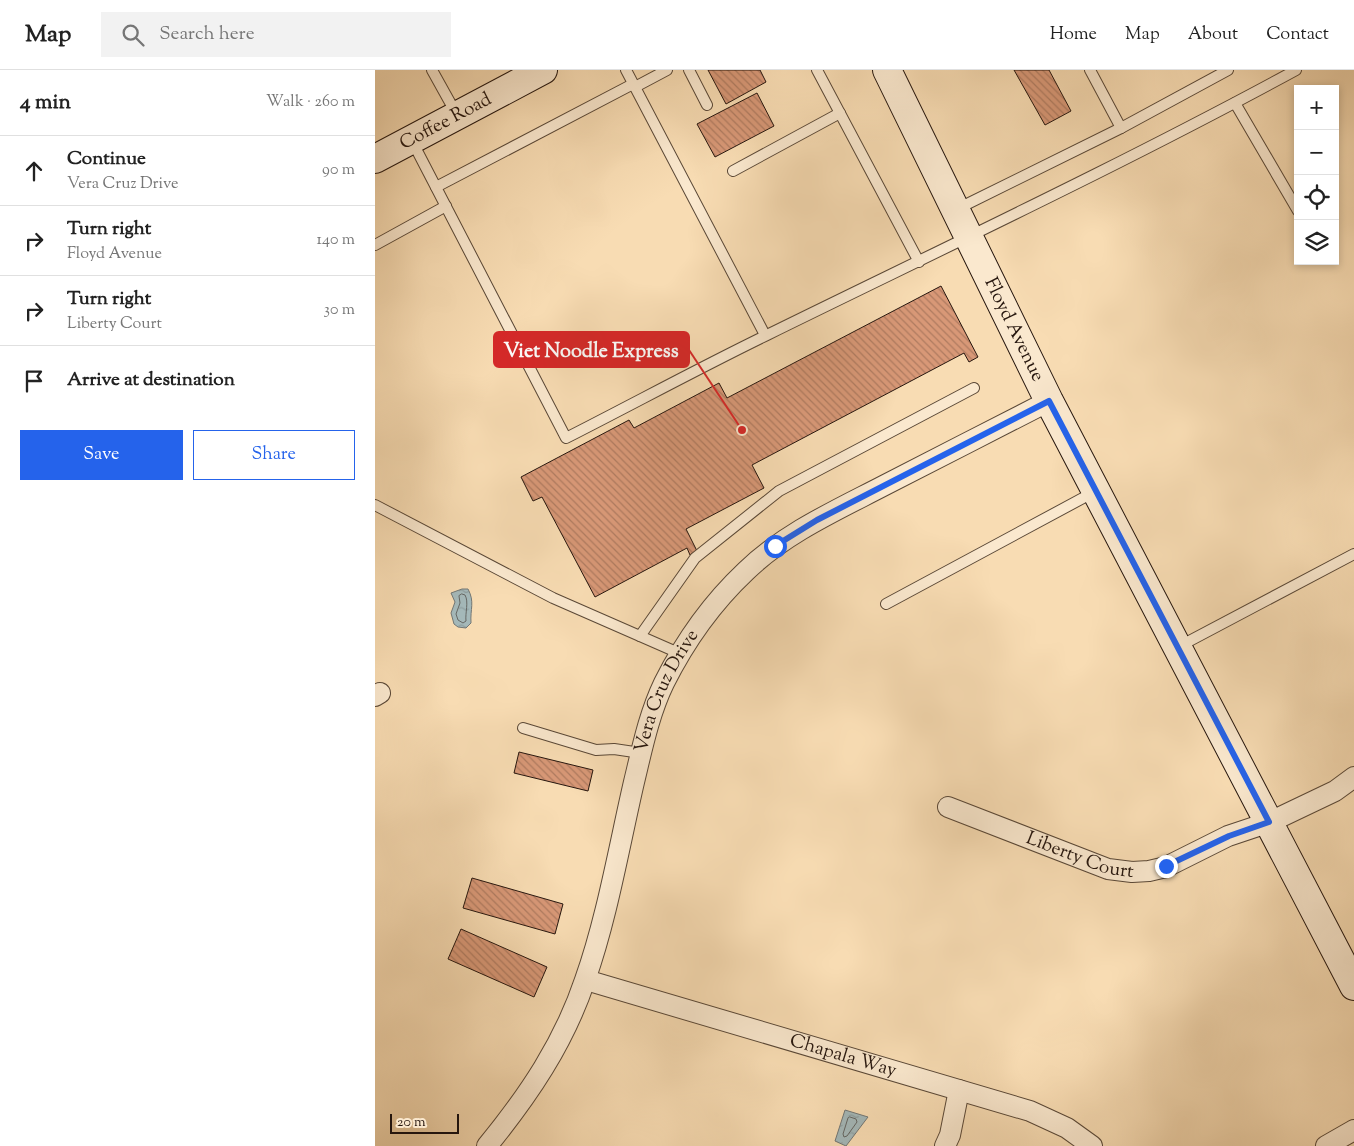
<!DOCTYPE html>
<html lang="en">
<head>
<meta charset="utf-8">
<style>
	:root { --surface:#fff; --page:#f2f2f2; --text:#222; --muted:#767676; --line:#e0e0e0; --accent:#2563eb }
	body { margin:0; font-family:"Sorts Mill Goudy",serif; background:var(--page); color:var(--text) }
	.controls { position:absolute; right:15px; top:15px; display:grid; overflow:hidden; border-radius:0px; box-shadow:0 2px 8px #0003 }
	.controls button { width:45px; height:45px; display:grid; place-items:center; padding:0; border:0; border-bottom:1px solid var(--line); background:var(--surface); color:var(--text); font:25px sans-serif }
	.scale { position:absolute; left:15px; bottom:12px; width:69px; box-sizing:border-box; padding-left:5px; border:2px solid #26160e; border-top:0; font-size:14px; line-height:18px; white-space:nowrap; color:#26160e; -webkit-text-stroke:4px #fae8ce; paint-order:stroke }
	.stop { position:absolute; width:15px; height:15px; margin:-11px; border:4px solid #2563eb; border-radius:50%; background:#fff }
	.stop.end { background:#2563eb; border-color:#fff; box-shadow:0 1px 5px #0008 }
	.list { margin:0; padding:0; list-style:none }
	h2 { display:flex; justify-content:space-between; align-items:center; height:65px; margin:0; padding:0 20px; font-size:21px }
	h2 small { font-size:16px; font-weight:400; color:var(--muted) }
	.list li { display:grid; grid-template-columns:32px 1fr auto; gap:15px; align-items:center; box-sizing:border-box; height:70px; padding:0 20px; border-top:1px solid var(--line) }
	.list b { display:block; font-size:19px; white-space:nowrap }
	.list p { margin:0; font-size:16px; white-space:nowrap; color:var(--muted) }
	.list em { font-size:16px; font-style:normal; color:var(--muted) }
	.actions { display:flex; gap:10px; padding:15px 20px }
	.actions a { flex:1; padding:11px 0; border:1px solid var(--accent); border-radius:0px; text-align:center; font-size:18px; color:var(--accent) }
	.actions .main { background:var(--accent); color:#fff }
	.icon { flex:none; width:28px; height:28px; fill:none; stroke:currentColor; stroke-width:2; stroke-linecap:round; stroke-linejoin:round }
	.map { position:relative; flex:none; width:979px; height:1076px; overflow:hidden }
	header { display:flex; align-items:center; gap:30px; box-sizing:border-box; height:70px; padding:0 25px; background:var(--surface); border-bottom:1px solid var(--line) }
	header strong { font-size:24px }
	nav { display:flex; gap:28px; margin-inline-start:auto; font-size:18px }
	.search { width:350px; height:45px; background:var(--page); display:flex; align-items:center; gap:12px; box-sizing:border-box; padding:0 18px; border-radius:0px; color:var(--muted); font-size:19px }
	main { display:flex }
	aside { flex:1; background:var(--surface) }
	.map>svg:first-child { display:block }
	.water { fill:url(#water-ripples); stroke:#727775 }
	.lines { fill:none; stroke-linecap:round; stroke-linejoin:round }
	.shore { stroke:#656764; stroke-width:1 }
	.building { fill:url(#building-back-hatch); stroke:#26160e }
	.lane-casing { stroke:#5a4837; stroke-width:12 }
	.street-casing { stroke:#5a4837; stroke-width:22 }
	.secondary-casing { stroke:#26160e; stroke-width:30 }
	.lane { stroke:#fae8ce; stroke-width:10 }
	.street { stroke:#fae8ce; stroke-width:20 }
	.secondary { stroke:#fae8ce; stroke-width:28 }
	.route { stroke:#2563eb; stroke-width:6 }
	.labels { text-anchor:middle; dominant-baseline:central; stroke-width:5; stroke-linejoin:round; paint-order:stroke }
	.street-label { font-size:19px; fill:#26160e; stroke:#fae8ce }
	.leader { fill:none; stroke:#d62828; stroke-width:2 }
	.callout-dot { fill:#d62828; stroke:#fae8ce; stroke-width:2 }
	.callout { fill:#d62828; stroke:#d62828; stroke-width:2 }
	.callout-label { font-size:20px; text-anchor:middle; font-weight:bold; fill:#fff }
</style>
</head>
<body>
<header>
<strong>Map</strong>
<div class="search"><svg class="icon" aria-label="search" viewBox="0 0 24 24"><circle cx="10" cy="10" r="6"/><path d="M15 15l6 6"/></svg>Search here</div>
<nav><a>Home</a><a>Map</a><a>About</a><a>Contact</a></nav>
</header>
<main>
<aside>
<h2>4 min<small>Walk · 260 m</small></h2>
<ul class="list">
<li><svg class="icon" aria-label="ahead" viewBox="0 0 24 24"><path d="M12 20V5M6 11l6-6 6 6"/></svg><div><b>Continue</b><p>Vera Cruz Drive</p></div><em>90 m</em></li>
<li><svg class="icon" aria-label="right" viewBox="0 0 24 24"><path d="M7 20v-9h11M14 6l5 5-5 5"/></svg><div><b>Turn right</b><p>Floyd Avenue</p></div><em>140 m</em></li>
<li><svg class="icon" aria-label="right" viewBox="0 0 24 24"><path d="M7 20v-9h11M14 6l5 5-5 5"/></svg><div><b>Turn right</b><p>Liberty Court</p></div><em>30 m</em></li>
<li><svg class="icon" aria-label="arrive" viewBox="0 0 24 24"><path d="M6 21V4h12l-3 4 3 4H6"/></svg><div><b>Arrive at destination</b></div></li>
</ul>
<div class="actions"><a class="main">Save</a><a>Share</a></div>
</aside>
<div class="map">
<svg width="979" height="1076" viewBox="0 0 979 1076">
	<defs>
		<pattern id="water-ripples" width="26" height="14" patternUnits="userSpaceOnUse" patternTransform="scale(1.25)"><rect width="26" height="14" fill="#a4b8b9"/><path d="M2 4q2-2 4 0t4 0M15 11q2-2 4 0t4 0" fill="none" stroke="#8d9d9e"/></pattern>
		<pattern id="building-back-hatch" width="6" height="6" patternUnits="userSpaceOnUse" patternTransform="scale(1.25)"><rect width="6" height="6" fill="#d89877"/><path d="M-1 5l2 2M0 0l6 6M5-1l2 2" fill="none" stroke="#af7b60"/></pattern>
	</defs>
	<rect width="100%" height="100%" fill="#f8dcb3"/>
	<filter id="stains"><feTurbulence type="fractalNoise" baseFrequency=".004" numOctaves="4"/><feColorMatrix values="0 0 0 0 .2 0 0 0 0 .09 0 0 0 0 .02 0 0 0 .5 -.17"/></filter>
	<radialGradient id="worn" r=".72"><stop offset=".6" stop-color="#630" stop-opacity="0"/><stop offset="1" stop-color="#630" stop-opacity=".3"/></radialGradient>
	<g class="water">
		<path d="M87 519H93C100 532 95 539 96 553L91 558 83 557 79 554 76 543 80 532 76 523Z"/>
		<polygon points="470,1040 493,1047 471,1076 460,1071"/>
	</g>
	<g class="lines">
		<g class="shore">
			<path d="M87 524 90 525C94 532 90 543 91 551L88 553 83 550 81 544 85 533 84 526Z"/>
			<polygon points="475,1047 481,1049 482,1052 472,1066 469,1067 468,1064 473,1048"/>
		</g>
	</g>
	<g class="building">
		<polygon points="333,0 385,0 391,12 351,34"/>
		<polygon points="639,0 674,0 696,41 670,55"/>
		<polygon points="382,23 399,56 340,87 322,54"/>
		<polygon points="566,216 603,287 594,292 589,283 377,395 389,418 311,459 322,481 315,485 312,478 220,527 167,427 158,431 146,407 254,350 259,358 344,313 352,328"/>
		<polygon points="144,682 218,700 213,721 139,703"/>
		<polygon points="97,808 188,834 180,864 88,838"/>
		<polygon points="86,859 172,897 159,927 73,889"/>
	</g>
	<g class="lines">
		<g class="lane-casing">
			<g id="lane">
				<polyline points="57,0 82,45"/>
				<polyline points="251,0 390,265"/>
				<polyline points="314,0 332,35"/>
				<polyline points="442,0 544,192"/>
				<polyline points="715,0 746,58"/>
				<polyline points="260,17 292,0"/>
				<polyline points="860,33 923,141"/>
				<path d="M37 71 191 368C258 334 324 298 392 265 569 178 748 94 921 0"/>
				<polyline points="358,101 465,43"/>
				<polyline points="61,117 258,14"/>
				<polyline points="582,139 746,58 853,0"/>
				<polyline points="0,175 71,136"/>
				<polyline points="0,435 178,528 306,584"/>
				<polyline points="511,534 721,421"/>
				<polyline points="265,566 320,488 404,421 599,318"/>
				<polyline points="803,577 979,484"/>
				<polyline points="148,658 221,680 239,679 266,683"/>
			</g>
		</g>
		<g class="street-casing">
			<g id="street">
				<polyline points="0,626 5,623"/>
				<path id="s1" d="M573 737 733 799 757 802 774 801 791 797 853 766 895 752 960 721 979 707"/>
				<path id="s2" d="M211 910 655 1041 692 1058 717 1076"/>
				<path id="s3" d="M112 1076C153 1026 189 973 210 910 232 848 244 777 259 712 267 679 274 644 289 613 310 571 337 533 371 501 410 463 462 440 510 415 565 387 619 359 674 331"/>
				<polyline points="570,1076 575,1065 584,1020"/>
				<polyline points="951,1076 979,1060"/>
			</g>
		</g>
		<g class="secondary-casing">
			<g id="secondary">
				<path id="s4" d="M512 0 674 331 979 916"/>
				<path id="s5" d="M0 89 168 0"/>
			</g>
		</g>
		<use href="#lane" class="lane"/>
		<use href="#street" class="street"/>
		<use href="#secondary" class="secondary"/>
	</g>
	<g class="lines">
		<polyline class="route" points="400,476 442,450 674,331 894,752 854,766 791,796"/>
	</g>
	<g class="labels">
		<g class="street-label">
			<text stroke="none"><textPath href="#s5" startOffset="80">Coffee Road</textPath></text>
			<text stroke="none"><textPath href="#s4" startOffset="289">Floyd Avenue</textPath></text>
			<text stroke="none"><textPath href="#s3" startOffset="495">Vera Cruz Drive</textPath></text>
			<text stroke="none"><textPath href="#s1" startOffset="141">Liberty Court</textPath></text>
			<text stroke="none"><textPath href="#s2" startOffset="268">Chapala Way</textPath></text>
		</g>
	</g>
	<path class="leader" d="M367 360L314 280"/>
	<circle class="callout-dot" cx="367" cy="360" r="5"/>
	<rect class="callout" x="119" y="262" width="195" height="35" rx="5"/>
	<g class="callout-label">
		<text x="216" y="287">Viet Noodle Express</text>
	</g>
	<rect width="100%" height="100%" filter="url(#stains)"/>
	<rect width="100%" height="100%" fill="url(#worn)"/>
</svg>
<div class="controls">
<button>+</button>
<button>−</button>
<button><svg class="icon" aria-label="locate" viewBox="0 0 24 24"><circle cx="12" cy="12" r="6"/><path d="M12 2v4M12 18v4M2 12h4M18 12h4"/></svg></button>
<button><svg class="icon" aria-label="layers" viewBox="0 0 24 24"><path d="M12 4l9 5-9 5-9-5zM3 14l9 5 9-5"/></svg></button>
</div>
<div class="scale">20 m</div>
<div class="stop" style="left:400px;top:476px"></div>
<div class="stop end" style="left:791px;top:796px"></div>
</div>
</main>
</body>
</html>
